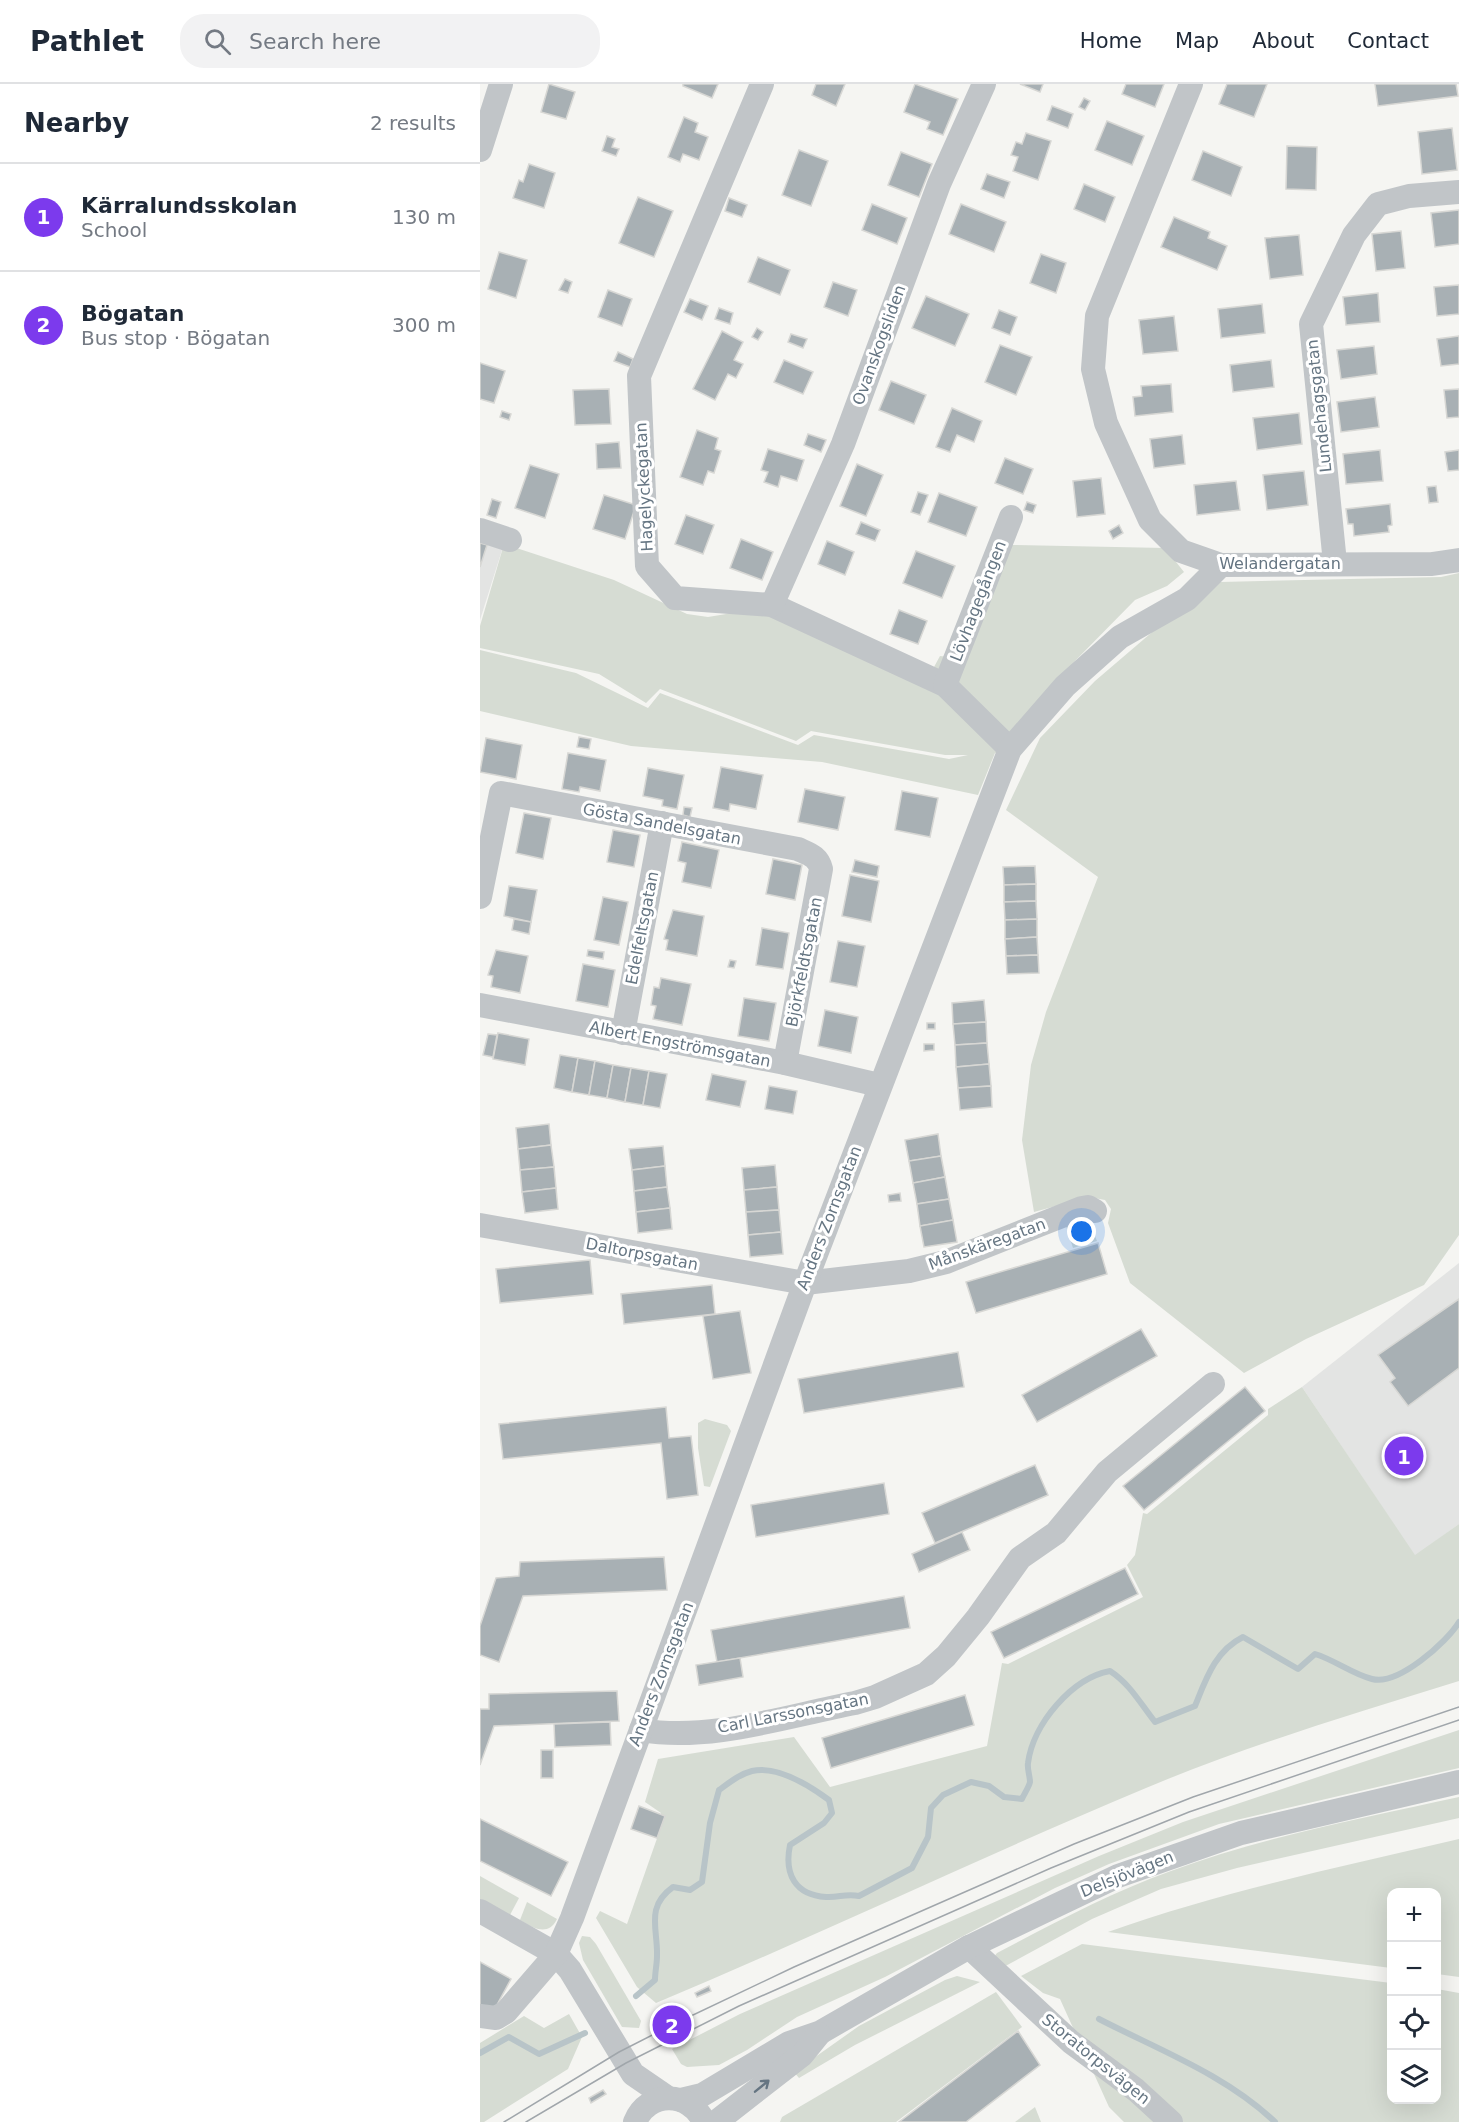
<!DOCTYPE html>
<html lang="en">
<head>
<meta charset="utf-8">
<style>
	:root { --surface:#fff; --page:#f2f2f3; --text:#1f2937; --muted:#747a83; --line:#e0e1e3; --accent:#7c3aed }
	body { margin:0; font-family:"DejaVu Sans",sans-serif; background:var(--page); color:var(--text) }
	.controls { position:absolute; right:18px; bottom:18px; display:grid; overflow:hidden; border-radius:12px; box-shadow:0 6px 24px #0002 }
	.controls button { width:54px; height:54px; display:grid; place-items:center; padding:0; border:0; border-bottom:2px solid var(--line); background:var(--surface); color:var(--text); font:30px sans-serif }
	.you { position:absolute; left:602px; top:1148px; width:21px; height:21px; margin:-15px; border:4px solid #fff; border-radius:50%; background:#1a73e8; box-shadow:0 0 0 9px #1a73e833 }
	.badge { display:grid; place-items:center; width:39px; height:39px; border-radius:50%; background:var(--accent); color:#fff; font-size:20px; font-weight:700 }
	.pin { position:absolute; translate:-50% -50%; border:3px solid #fff; box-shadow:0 2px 6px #0006 }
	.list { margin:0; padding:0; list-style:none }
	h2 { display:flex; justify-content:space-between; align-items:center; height:78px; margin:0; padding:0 24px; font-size:26px }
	h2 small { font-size:20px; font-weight:400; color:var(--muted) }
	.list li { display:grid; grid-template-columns:39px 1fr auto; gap:18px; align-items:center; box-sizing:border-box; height:108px; padding:0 24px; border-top:2px solid var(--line) }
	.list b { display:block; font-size:22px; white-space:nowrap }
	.list p { margin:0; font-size:20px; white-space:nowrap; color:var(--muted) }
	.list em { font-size:20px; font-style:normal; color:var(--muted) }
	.icon { flex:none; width:33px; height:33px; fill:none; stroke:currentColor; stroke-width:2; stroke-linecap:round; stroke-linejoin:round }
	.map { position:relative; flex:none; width:979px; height:2038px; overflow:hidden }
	header { display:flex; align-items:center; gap:36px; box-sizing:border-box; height:84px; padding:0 30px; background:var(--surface); border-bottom:2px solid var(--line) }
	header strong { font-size:28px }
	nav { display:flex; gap:33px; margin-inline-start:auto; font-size:21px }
	.search { width:420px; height:54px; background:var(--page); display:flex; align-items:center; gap:15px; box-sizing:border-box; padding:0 21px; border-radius:24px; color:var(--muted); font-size:22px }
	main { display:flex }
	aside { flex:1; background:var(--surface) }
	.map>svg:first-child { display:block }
	.built { fill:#e3e4e3 }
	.green { fill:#d6dcd3 }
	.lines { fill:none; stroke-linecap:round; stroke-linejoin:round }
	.stream { stroke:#b8c4c8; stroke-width:6 }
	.building { fill:#a8b0b4; stroke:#d7d7d4; stroke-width:1.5 }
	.minor { stroke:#c1c5c8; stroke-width:24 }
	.tram { stroke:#a0a6ab; stroke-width:1.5 }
	.oneway { stroke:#657582 }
	.labels { text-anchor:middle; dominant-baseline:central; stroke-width:6; stroke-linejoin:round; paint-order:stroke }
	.street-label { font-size:16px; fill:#657582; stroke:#fff }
</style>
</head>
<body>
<header>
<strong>Pathlet</strong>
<div class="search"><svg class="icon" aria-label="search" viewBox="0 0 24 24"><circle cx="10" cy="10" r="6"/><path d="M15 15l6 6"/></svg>Search here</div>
<nav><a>Home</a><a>Map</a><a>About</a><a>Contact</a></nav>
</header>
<main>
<aside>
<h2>Nearby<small>2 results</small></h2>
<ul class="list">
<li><span class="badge">1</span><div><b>Kärralundsskolan</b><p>School</p></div><em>130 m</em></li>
<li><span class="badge">2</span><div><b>Bögatan</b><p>Bus stop · Bögatan</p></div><em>300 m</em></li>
</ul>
</aside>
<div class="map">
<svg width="979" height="2038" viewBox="0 0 979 2038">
	<rect width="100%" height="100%" fill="#f5f5f2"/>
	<g class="built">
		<polygon points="0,457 22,466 0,536"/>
		<polygon points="979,1179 979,1440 935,1472 822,1303"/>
	</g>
	<g class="green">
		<polygon points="24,460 134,496 207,530 228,533 288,523 448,594 460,572 485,575 532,461 685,464 704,488 687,502 655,516 595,577 528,668 515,669 498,711 342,678 151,662 0,627 0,566 96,589 168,624 180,609 318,661 334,651 469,675 488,671 465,671 331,647 316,657 180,605 166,619 119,590 0,564 0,542"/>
		<polygon points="979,489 979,1151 944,1201 826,1255 764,1289 650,1199 628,1139 631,1125 625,1116 609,1113 554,1128 542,1056 551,981 566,928 618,793 526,726 560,654 615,597 705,520 740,498 961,493"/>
		<polygon points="606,1130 617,1157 593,1164 585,1139"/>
		<path d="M822 1303 935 1471 979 1440V1597C873 1630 768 1661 666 1704 501 1773 341 1850 176 1919L157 1903 116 1834 120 1827 147 1840 181 1743V1729L165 1718 178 1675 314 1653 350 1703 507 1662 522 1579 528 1580 663 1513 647 1481 655 1471 663 1429 667 1430 788 1331V1325Z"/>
		<polygon points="225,1335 247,1341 251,1347 230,1403 224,1402 218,1364 218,1339"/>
		<polygon points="979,1646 979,1684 739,1740 629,1780 575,1804 405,1893 317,1933 267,1966 239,1981 207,1983 201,1980 192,1965 260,1930 619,1772 703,1738"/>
		<path d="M979 1713V1734L757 1784 681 1805 612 1835 518 1886 513 1874 517 1869C574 1839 630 1809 691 1787 783 1753 883 1734 979 1713Z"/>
		<path d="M979 1755V1893L957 1890 956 1808H912L911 1884 628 1848C742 1807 861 1783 979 1755Z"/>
		<polygon points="0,1792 39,1814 30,1831 0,1815"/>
		<path d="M47 1818 77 1835C68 1853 53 1844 40 1836Z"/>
		<polygon points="102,1852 110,1853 116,1860 161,1937 159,1944 142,1943 103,1876 99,1859"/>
		<polygon points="602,1860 911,1899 912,2016 956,2016 957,1905 979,1909 979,2038 644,2038 629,2023 580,1915 563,1909 541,1892"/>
		<polygon points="477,1892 500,1898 375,1961 319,1994 314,1988 379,1942 465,1896"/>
		<polygon points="516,1908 542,1943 416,2038 300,2038 302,2033"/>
		<polygon points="89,1930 102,1953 88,1985 4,2038 0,2038 0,1959 44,1932 64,1944"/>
		<polygon points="555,2023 561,2038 535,2038"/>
	</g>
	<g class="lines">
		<g class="stream">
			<path d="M156 1912 175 1896C175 1888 177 1880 177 1872 178 1845 165 1823 193 1803L210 1806 222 1798 230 1739 239 1706C250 1698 260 1690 272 1687 298 1681 330 1702 349 1716L352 1729 344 1739 310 1761C304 1790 315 1811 346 1813 359 1814 365 1809 379 1812L432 1784 448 1753 451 1724 463 1711 491 1698 509 1702 524 1713 542 1715C544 1710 549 1703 550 1698 550 1692 547 1685 548 1679 553 1640 592 1594 630 1587 650 1600 660 1619 675 1638L715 1622C726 1595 735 1567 763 1553L818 1585 835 1570C855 1576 872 1590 892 1595 918 1602 967 1558 979 1538"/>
			<path d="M619 1935C679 1966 746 1991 795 2038"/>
			<polyline points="0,1969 29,1953 59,1970 105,1949"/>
		</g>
	</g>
	<g class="building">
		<polygon points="69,0 95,8 86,35 61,28"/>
		<polygon points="203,0 238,0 232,14 203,2"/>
		<polygon points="336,0 365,0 356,22 332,11"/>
		<polygon points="435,0 478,15 463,51 447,45 450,38 424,28"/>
		<polygon points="540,0 563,0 560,8"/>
		<polygon points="646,0 684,0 675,23 642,10"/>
		<polygon points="747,0 787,0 774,33 739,20"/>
		<polygon points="895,0 976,0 978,12 898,22"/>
		<polygon points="604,14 610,17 605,26 599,23"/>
		<polygon points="572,22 593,30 588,44 567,36"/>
		<polygon points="204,33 218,39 215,48 228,53 219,76 203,70 200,78 188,73"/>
		<polygon points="627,37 664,52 652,81 615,66"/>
		<polygon points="972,44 977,86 942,90 938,48"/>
		<polygon points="546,49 571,57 558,96 533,87 538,73 531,71 536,58 542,60"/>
		<polygon points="127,52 135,55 132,63 139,65 136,72 122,67"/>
		<polygon points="807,62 837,63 836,106 806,105"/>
		<polygon points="319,66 348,77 331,122 302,111"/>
		<polygon points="723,67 762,83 751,112 712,96"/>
		<polygon points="421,68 452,80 439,113 408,101"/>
		<polygon points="49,80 75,89 64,124 33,114 39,96 43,98"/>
		<polygon points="507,90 530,98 524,114 501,105"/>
		<polygon points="604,100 635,113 625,138 594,125"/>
		<polygon points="158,113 193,127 174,173 139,159"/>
		<polygon points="249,114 267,121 262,133 245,127"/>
		<polygon points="392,120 427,134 417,160 382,146"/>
		<polygon points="481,120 526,138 514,168 469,150"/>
		<polygon points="979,126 979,160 955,163 951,129"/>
		<polygon points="694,133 730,148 728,154 747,162 737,186 681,163"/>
		<polygon points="921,147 925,184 896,187 892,150"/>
		<polygon points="819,151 823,191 790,195 785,154"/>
		<polygon points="19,168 47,176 36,214 8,205"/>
		<polygon points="561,170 586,179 576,209 550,199"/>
		<polygon points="278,173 310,186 300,211 268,198"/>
		<polygon points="85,195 92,198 88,209 79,206"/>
		<polygon points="353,198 377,206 368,232 344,223"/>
		<polygon points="979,201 979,230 957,232 954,203"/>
		<polygon points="128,206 152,215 142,242 118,233"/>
		<polygon points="898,209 900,238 866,241 863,213"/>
		<polygon points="446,212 489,230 475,262 432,244"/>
		<polygon points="210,215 228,222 222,236 204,228"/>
		<polygon points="782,220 785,249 741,254 738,225"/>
		<polygon points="239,224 253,229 250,240 235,235"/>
		<polygon points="519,226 537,233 530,251 512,244"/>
		<polygon points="694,232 698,267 663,270 659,236"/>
		<polygon points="277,244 283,248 278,256 272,253"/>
		<polygon points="242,247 263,258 254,276 263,280 256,294 248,290 235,316 213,305"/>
		<polygon points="311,250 327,255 323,264 308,258"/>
		<polygon points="979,252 979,280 961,282 957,255"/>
		<polygon points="520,261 552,273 536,311 505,298"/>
		<polygon points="894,262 897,290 861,295 857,266"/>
		<polygon points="138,268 153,275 150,283 134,277"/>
		<polygon points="304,276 333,288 323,310 294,298"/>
		<polygon points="791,276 794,303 753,308 750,281"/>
		<polygon points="0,279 25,287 14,319 0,315"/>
		<polygon points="411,297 446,311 434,340 399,326"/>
		<polygon points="691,300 693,328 655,332 653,313 662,312 661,302"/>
		<polygon points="129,305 131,340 95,341 93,306"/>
		<polygon points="979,305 979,333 967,334 964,306"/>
		<polygon points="895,313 899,343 861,348 857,318"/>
		<polygon points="472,324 502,337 494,358 477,351 470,368 456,363"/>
		<polygon points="22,327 31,330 29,336 20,333"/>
		<polygon points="819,329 822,360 777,366 773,334"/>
		<polygon points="217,346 238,354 235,365 241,367 234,389 228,387 223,401 200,393"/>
		<polygon points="328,350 346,356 341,368 324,361"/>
		<polygon points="702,351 705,380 674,384 670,355"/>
		<polygon points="139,358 141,384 117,385 116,360"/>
		<polygon points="288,365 324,376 317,397 301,392 298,403 284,398 288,388 281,386"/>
		<polygon points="900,366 903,397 866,400 863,370"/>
		<polygon points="979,366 979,386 968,387 965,368"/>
		<polygon points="525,374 553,385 543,410 515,399"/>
		<polygon points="377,380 403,391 386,432 360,422"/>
		<polygon points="50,381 79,390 65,434 35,424"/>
		<polygon points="824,387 828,421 787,426 783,391"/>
		<polygon points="621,394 625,430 597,433 593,397"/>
		<polygon points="756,397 760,426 717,431 714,401"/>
		<polygon points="956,402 958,418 949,419 947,403"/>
		<polygon points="438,408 448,411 440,431 431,428"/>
		<polygon points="459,409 497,423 486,452 448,438"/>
		<polygon points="124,411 156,421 145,455 113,445"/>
		<polygon points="12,415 21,418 16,434 7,431"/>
		<polygon points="547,418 556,421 553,429 544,426"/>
		<polygon points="910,420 912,441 908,442 909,448 874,452 873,440 868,440 866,425"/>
		<polygon points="206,431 234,441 223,470 195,460"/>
		<polygon points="381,438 400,446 395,457 376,450"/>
		<polygon points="639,441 643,449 633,455 629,447"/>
		<polygon points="261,455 293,468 282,496 250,484"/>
		<polygon points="347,457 374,468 365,491 338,480"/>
		<polygon points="0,459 7,461 0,483"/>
		<polygon points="436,467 475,482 462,514 423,499"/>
		<polygon points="419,526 447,537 438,560 410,550"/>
		<polygon points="99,653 111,655 109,665 97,663"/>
		<polygon points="6,654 42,661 36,695 0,688"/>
		<polygon points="88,669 126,676 120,707 100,703 99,708 82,705"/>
		<polygon points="241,683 283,691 276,725 250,720 249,727 233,724"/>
		<polygon points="168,684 204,691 197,725 182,722 183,716 163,712"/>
		<polygon points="325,705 365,713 358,746 318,738"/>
		<polygon points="422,707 458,714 450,753 415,746"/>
		<polygon points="204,723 212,724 210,733 203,731"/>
		<polygon points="44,729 71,734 63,775 36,769"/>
		<polygon points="133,746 160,751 154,783 127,778"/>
		<polygon points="202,758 239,766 231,804 202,798 206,779 198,777"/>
		<polygon points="293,775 322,781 315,816 286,810"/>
		<polygon points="375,776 399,782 397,793 372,788"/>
		<polygon points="555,782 556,800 524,801 523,783"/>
		<polygon points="370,791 399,797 391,838 362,832"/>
		<polygon points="556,800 556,817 524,818 524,801"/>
		<polygon points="29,802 57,806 51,838 24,832"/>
		<polygon points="123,813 148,818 139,861 114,856"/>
		<polygon points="556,817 557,835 525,836 524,818"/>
		<polygon points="193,826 224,832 217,872 186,866 188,856 184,855"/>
		<polygon points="34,835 51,838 49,850 32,846"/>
		<polygon points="557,835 557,853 525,855 525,836"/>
		<polygon points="282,844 309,849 303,885 276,881"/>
		<polygon points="557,853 558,871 526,872 525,855"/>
		<polygon points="358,857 385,862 377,903 350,898"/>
		<polygon points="16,866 48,872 40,909 11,903 13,892 8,891"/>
		<polygon points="108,866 124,868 123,875 107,872"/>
		<polygon points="558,871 559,889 527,890 526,872"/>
		<polygon points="250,876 256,877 254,884 248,883"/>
		<polygon points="103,880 135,886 128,923 96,917"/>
		<polygon points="181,894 211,900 202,941 173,935 176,922 171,921 174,903 179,904"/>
		<polygon points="264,914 296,919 289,957 258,952"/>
		<polygon points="504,916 506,938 473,940 472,919"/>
		<polygon points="345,926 378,933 371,969 338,962"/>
		<polygon points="506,938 507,959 475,961 473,940"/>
		<rect x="447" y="939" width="8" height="6"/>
		<polygon points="18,949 49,955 45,981 13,975"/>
		<polygon points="8,950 17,951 13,973 3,971"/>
		<polygon points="507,959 509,980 476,983 475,961"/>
		<polygon points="444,960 454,960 454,966 444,967"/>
		<polygon points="80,971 98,974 92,1008 74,1004"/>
		<polygon points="98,974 115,977 109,1011 92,1008"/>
		<polygon points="115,977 133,981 127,1014 109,1011"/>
		<polygon points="509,980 511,1002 478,1004 476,983"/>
		<polygon points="133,981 151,984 145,1018 127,1014"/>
		<polygon points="151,984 169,987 163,1021 145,1018"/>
		<polygon points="169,987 187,990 180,1024 163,1021"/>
		<polygon points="232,990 266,997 260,1023 226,1016"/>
		<polygon points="289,1002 317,1007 313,1030 285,1025"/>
		<polygon points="511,1002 512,1023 480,1026 478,1004"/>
		<polygon points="69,1040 71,1061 38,1065 36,1044"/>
		<polygon points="458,1050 461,1072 429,1077 425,1056"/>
		<polygon points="71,1061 74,1083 40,1086 38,1065"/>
		<polygon points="183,1062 185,1082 152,1086 149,1065"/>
		<polygon points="461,1072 465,1093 433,1099 429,1077"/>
		<polygon points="295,1081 297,1103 264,1106 262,1084"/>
		<polygon points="185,1082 187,1103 154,1107 152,1086"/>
		<polygon points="74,1083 76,1104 42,1108 40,1086"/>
		<polygon points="465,1093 469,1115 437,1120 433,1099"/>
		<polygon points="187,1103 190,1124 156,1128 154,1107"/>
		<polygon points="297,1103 299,1126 266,1128 264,1106"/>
		<polygon points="76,1104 78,1125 45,1129 42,1108"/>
		<polygon points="420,1109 421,1117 409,1118 408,1111"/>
		<polygon points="469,1115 473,1136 440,1142 437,1120"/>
		<polygon points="190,1124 192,1145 158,1149 156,1128"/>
		<polygon points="299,1126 301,1148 268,1151 266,1128"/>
		<polygon points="473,1136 477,1158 444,1163 440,1142"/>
		<polygon points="301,1148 303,1170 270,1173 268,1151"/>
		<polygon points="618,1159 627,1190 496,1229 486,1198"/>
		<polygon points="110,1176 113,1210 20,1219 16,1185"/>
		<polygon points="232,1201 235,1230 144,1240 141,1210"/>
		<polygon points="979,1215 979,1284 928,1322 910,1298 915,1294 898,1271"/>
		<polygon points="260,1227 271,1289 233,1295 223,1232"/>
		<polygon points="661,1245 677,1272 557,1338 542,1311"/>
		<polygon points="478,1268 484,1303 324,1329 318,1295"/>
		<polygon points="765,1303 785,1327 664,1426 643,1402"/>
		<polygon points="186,1323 189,1354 211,1352 218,1411 187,1415 181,1359 23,1375 19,1340"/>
		<polygon points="555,1381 568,1411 455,1459 442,1429"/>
		<polygon points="404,1399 409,1430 276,1453 271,1421"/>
		<polygon points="482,1448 490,1466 439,1488 432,1470"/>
		<polygon points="184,1473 187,1506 43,1512 19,1578 0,1571 0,1542 16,1494 39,1492 40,1478"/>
		<polygon points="645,1484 658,1510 524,1574 511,1548"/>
		<polygon points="424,1512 430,1544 237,1578 231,1546"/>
		<polygon points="260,1574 263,1593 219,1601 216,1581"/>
		<polygon points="137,1607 139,1637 14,1642 0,1681 0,1625 9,1625 9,1610"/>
		<polygon points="485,1611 494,1641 351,1684 342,1654"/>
		<polygon points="130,1638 131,1661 75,1663 74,1640"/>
		<rect x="61" y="1666" width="12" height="28"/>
		<polygon points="159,1722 185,1732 177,1754 151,1745"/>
		<polygon points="0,1735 88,1778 71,1812 0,1777"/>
		<polygon points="0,1878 31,1895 12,1930 0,1924"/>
		<polygon points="229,1902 231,1907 217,1913 215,1909"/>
		<polygon points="538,1947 560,1981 486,2038 419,2038"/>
		<polygon points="123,2006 126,2010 111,2019 109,2014"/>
	</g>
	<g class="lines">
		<g class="minor">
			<polyline points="282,0 159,292 167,482 195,514 292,521 465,601 530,665"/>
			<polyline points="711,0 617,232 613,285 626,339 670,436 701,467 741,481 952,480 979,476"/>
			<polyline points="0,66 21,0"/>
			<polyline points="0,446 30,456"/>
			<polyline points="855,479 831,240 874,151 898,120 929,112 979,108"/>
			<polyline points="292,521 363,360 459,100 504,0"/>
			<polyline points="465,601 531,433"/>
			<path d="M0 813 21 709 318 765C329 770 338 772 341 785L305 979"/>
			<polyline points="0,921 305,979 399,1001"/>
			<polyline points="143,949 182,739"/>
			<polyline points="0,1141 325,1199 429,1187 466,1178 602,1124 608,1123 615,1127"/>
			<path d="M161 1646C230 1658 306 1632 375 1619L395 1613 446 1590 466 1572 498 1533 540 1474 576 1449 627 1388 733 1300"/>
			<polyline points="0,1827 76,1870 90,1886 153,1990 188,2014"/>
			<polyline points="489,1863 591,1958 656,2006 691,2038"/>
			<polyline points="0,1932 16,1934 26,1928 76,1870 92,1834 325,1199 530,665 585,602 640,553 707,515 741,481"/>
			<polyline points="201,2016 222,2011 309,1959 341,1948 489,1863 638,1792 761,1749 979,1698"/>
			<path d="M155 2038C168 2006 210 2007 224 2038"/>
			<polyline points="236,2038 322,1971 339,1950"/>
		</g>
		<g class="tram">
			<polyline points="24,2038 139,1968 192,1941 314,1883 594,1760 713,1713 979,1623"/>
			<polyline points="46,2038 146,1979 259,1922 571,1784 709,1728 979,1636"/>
		</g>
	</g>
	<defs><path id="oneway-shaft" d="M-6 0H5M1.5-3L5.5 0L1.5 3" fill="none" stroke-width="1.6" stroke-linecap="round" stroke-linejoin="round" transform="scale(1.5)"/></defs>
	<use class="oneway" href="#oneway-shaft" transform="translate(282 2002) rotate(-39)"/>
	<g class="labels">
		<g class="street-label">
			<text transform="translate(399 261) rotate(-70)">Ovanskogsliden</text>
			<text transform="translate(839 322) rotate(-96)">Lundehagsgatan</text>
			<text transform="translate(164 403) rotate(-93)">Hagelyckegatan</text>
			<text x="800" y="479">Welandergatan</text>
			<text transform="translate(498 517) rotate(-69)">Lövhagegången</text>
			<text transform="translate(182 740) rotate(11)">Gösta Sandelsgatan</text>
			<text transform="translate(162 844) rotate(-79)">Edelfeltsgatan</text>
			<text transform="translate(324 878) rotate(-79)">Björkfeldtsgatan</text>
			<text transform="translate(200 960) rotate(11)">Albert Engströmsgatan</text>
			<text transform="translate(349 1134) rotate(-69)">Anders Zornsgatan</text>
			<text transform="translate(507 1160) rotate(-20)">Månskäregatan</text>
			<text transform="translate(162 1170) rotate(11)">Daltorpsgatan</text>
			<text transform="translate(181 1590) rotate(-69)">Anders Zornsgatan</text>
			<text transform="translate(313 1629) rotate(-11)">Carl Larssonsgatan</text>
			<text transform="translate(647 1790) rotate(-22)">Delsjövägen</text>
			<text transform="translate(616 1975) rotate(39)">Storatorpsvägen</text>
		</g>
	</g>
</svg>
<div class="controls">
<button>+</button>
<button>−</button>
<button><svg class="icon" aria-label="locate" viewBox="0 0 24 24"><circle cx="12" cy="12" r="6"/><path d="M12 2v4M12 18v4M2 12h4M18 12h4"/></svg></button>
<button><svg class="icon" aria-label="layers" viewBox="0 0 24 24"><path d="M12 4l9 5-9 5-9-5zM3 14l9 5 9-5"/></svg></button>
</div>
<div class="you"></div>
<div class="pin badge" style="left:924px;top:1372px">1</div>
<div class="pin badge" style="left:192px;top:1941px">2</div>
</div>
</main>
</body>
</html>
